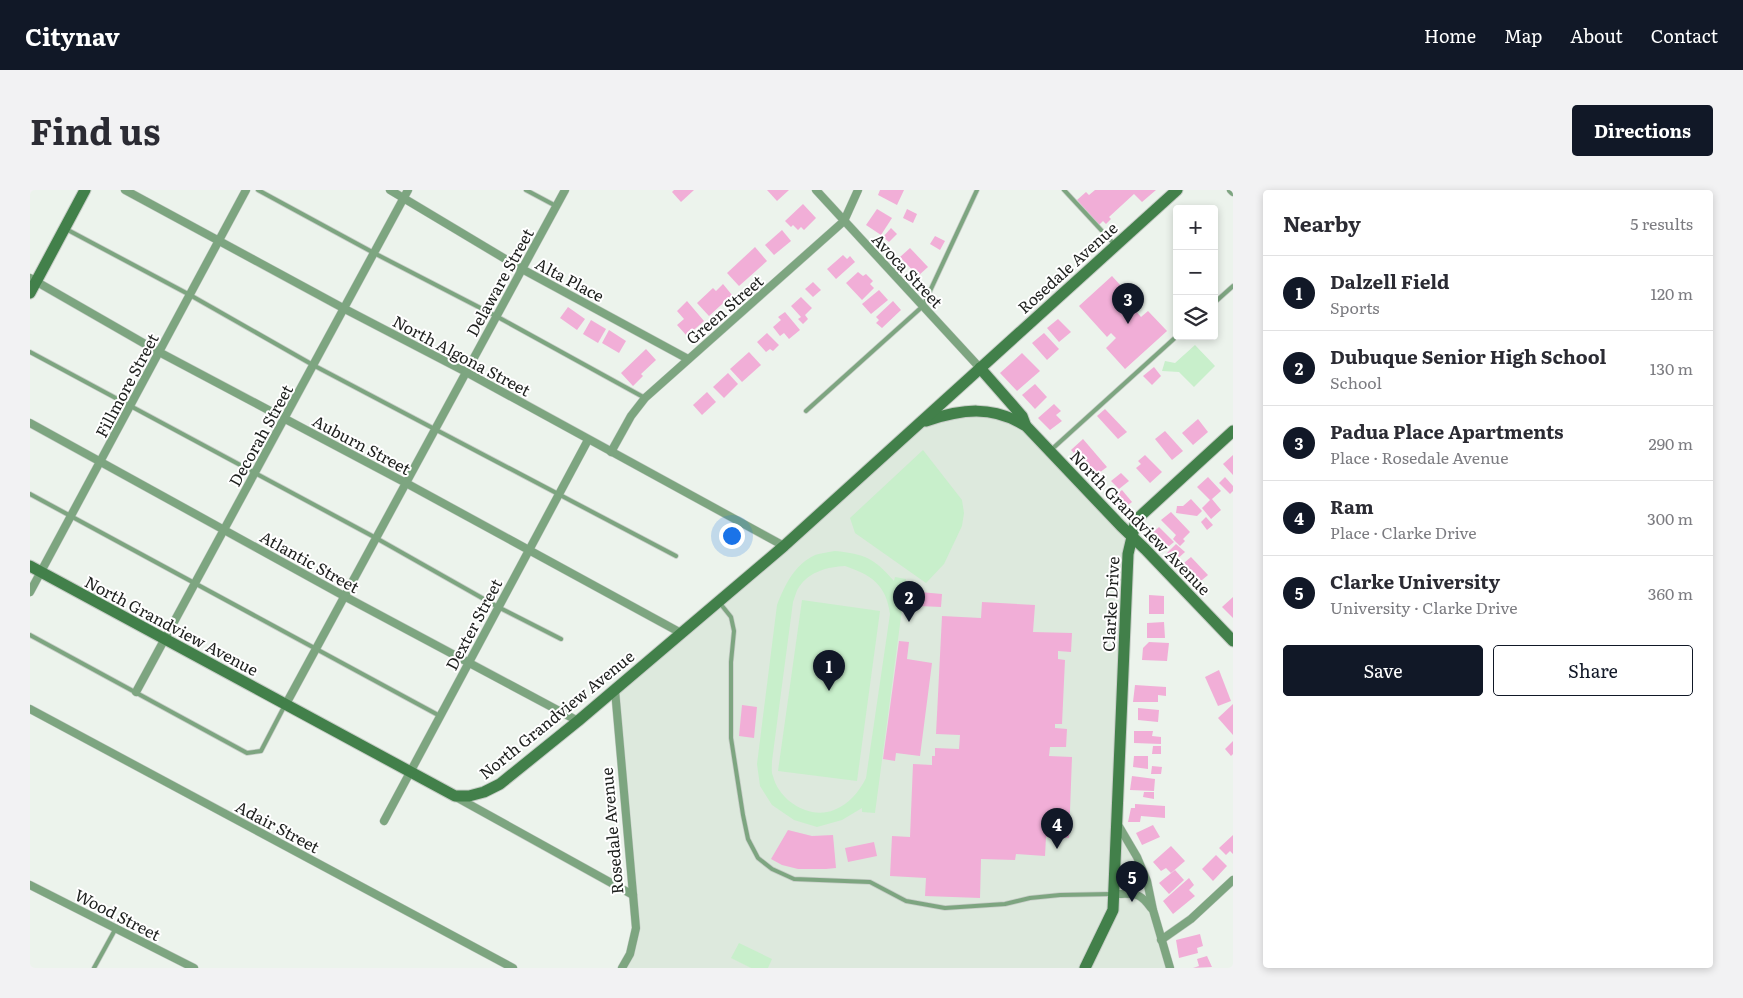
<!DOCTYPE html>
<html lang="en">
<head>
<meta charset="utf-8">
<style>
	:root { --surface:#fff; --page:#f2f2f3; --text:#2b2b33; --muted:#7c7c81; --line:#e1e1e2; --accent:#111827 }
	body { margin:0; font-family:Literata,serif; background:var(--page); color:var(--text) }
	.controls { position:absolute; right:15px; top:15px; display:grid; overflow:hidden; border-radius:5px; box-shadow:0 2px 8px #0003 }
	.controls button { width:45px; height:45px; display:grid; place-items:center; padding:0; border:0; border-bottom:1px solid var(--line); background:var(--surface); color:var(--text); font:25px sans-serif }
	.you { position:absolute; left:701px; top:345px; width:18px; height:18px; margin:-12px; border:4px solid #fff; border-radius:50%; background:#1a73e8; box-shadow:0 0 0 8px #1a73e833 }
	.badge { display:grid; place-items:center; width:32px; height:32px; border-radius:50%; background:var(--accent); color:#fff; font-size:16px; font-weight:700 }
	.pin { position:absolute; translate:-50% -41px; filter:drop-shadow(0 1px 2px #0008) }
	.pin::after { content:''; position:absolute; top:26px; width:18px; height:15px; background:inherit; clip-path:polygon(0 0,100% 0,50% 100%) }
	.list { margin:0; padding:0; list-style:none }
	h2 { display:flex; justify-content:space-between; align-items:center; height:65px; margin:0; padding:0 20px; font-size:21px }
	h2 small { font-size:16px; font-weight:400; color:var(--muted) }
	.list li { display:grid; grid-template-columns:32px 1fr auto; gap:15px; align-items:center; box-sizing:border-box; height:75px; padding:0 20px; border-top:1px solid var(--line) }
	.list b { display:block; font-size:19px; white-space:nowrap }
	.list p { margin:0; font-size:16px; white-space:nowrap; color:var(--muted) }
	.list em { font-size:16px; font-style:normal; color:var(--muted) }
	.actions { display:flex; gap:10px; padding:15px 20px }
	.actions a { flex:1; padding:11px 0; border:1px solid var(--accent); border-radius:5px; text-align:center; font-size:18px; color:var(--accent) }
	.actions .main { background:var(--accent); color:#fff }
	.icon { flex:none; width:28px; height:28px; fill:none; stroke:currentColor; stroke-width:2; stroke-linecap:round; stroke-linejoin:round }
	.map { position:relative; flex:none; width:1203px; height:778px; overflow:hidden; border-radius:5px }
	header { display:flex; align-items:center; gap:30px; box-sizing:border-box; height:70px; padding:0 25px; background:var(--accent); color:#fff }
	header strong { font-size:24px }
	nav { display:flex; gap:28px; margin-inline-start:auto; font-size:18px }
	.intro { display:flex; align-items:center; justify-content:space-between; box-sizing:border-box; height:120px; padding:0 30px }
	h1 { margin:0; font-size:35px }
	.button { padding:12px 22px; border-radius:5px; background:var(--accent); color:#fff; font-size:18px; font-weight:700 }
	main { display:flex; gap:30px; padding:0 30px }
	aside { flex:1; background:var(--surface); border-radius:5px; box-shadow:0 2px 8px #0003 }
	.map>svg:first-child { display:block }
	.built { fill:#dde9dd }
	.green { fill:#c8efcb; fill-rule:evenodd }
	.building { fill:#f1aed7 }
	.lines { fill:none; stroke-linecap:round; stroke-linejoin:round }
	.lane-casing { stroke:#c7cdc7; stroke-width:5.5 }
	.street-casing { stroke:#c7cdc7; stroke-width:9 }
	.secondary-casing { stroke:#c7cdc7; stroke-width:13 }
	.lane { stroke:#7da580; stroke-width:4 }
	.street { stroke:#7da580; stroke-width:8 }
	.secondary { stroke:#42804a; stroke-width:11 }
	.labels { text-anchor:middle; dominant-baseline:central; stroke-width:4; stroke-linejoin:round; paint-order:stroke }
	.street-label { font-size:16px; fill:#1d1f1d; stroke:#fff }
</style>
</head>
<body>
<header>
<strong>Citynav</strong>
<nav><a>Home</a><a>Map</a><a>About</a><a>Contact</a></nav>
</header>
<div class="intro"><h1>Find us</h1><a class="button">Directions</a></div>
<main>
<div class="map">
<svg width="1203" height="778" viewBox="0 0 1203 778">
	<rect width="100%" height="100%" fill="#ecf3ec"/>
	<polygon class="built" points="945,220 996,236 1099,342 1087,632 1107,667 1140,778 592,778 606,738 585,500 890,233"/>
	<g class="green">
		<polygon points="1165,155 1185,176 1164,197 1149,182 1132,181 1135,171 1145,173"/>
		<polygon points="893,260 932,310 934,323 932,336 914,374 896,393 825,343 820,328"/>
		<path d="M805 361C835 364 844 368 864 391L865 387 876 389 845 623 832 622V618L812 630 787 637 764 630 742 615 730 596 727 574 747 415C755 395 764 375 785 365 791 363 799 362 805 361ZM815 376C841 385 856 394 860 424L836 588C829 602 819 614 804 620 780 630 749 611 743 586 741 582 742 576 742 571L763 412C765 407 766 401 769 397 780 381 798 377 815 376Z"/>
		<polygon points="772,410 850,421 827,591 748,581"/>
		<polygon points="709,753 742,769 738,778 721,778 701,768"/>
	</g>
	<g class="building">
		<polygon points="644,0 664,0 651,12 642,2"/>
		<polygon points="737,0 759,0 747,11"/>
		<polygon points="850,0 874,0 867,15 848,5"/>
		<polygon points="1065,0 1126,0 1112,12 1104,4 1079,27 1081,29 1076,34 1073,31 1069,35 1047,10 1056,2 1059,5"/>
		<polygon points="773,14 786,28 774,40 771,37 768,40 763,35 761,37 755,31"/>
		<polygon points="847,19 862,28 851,45 836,35"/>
		<polygon points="877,19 887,24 883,33 873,28"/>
		<polygon points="861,38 867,44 859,52 853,47"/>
		<polygon points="752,40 761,51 744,65 735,55"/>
		<polygon points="905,46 915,51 910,60 900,54"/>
		<polygon points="725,57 737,71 709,96 697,83"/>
		<polygon points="880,58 898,77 888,86 870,67"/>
		<polygon points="813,65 817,69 820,66 825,72 806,89 797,79"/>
		<polygon points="828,82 833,86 836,84 843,91 840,94 844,98 832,110 816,93"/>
		<polygon points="1082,86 1110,117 1106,121 1111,127 1118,121 1137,141 1095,179 1076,158 1086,148 1081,143 1077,147 1049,116"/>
		<polygon points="783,92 791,100 783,107 775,99"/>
		<polygon points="693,94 702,105 679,126 667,113 683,98 686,101"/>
		<polygon points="849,100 858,110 841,124 832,114"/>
		<polygon points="771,107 782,118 775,125 778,129 773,134 768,129 771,127 761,116"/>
		<polygon points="657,111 674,131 657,146 647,135 654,129 647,121"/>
		<polygon points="863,111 871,120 852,138 846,133 849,130 846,127"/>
		<polygon points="538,117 555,129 547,140 530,128"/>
		<polygon points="755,122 770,140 759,149 754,143 750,146 743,137 751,130 748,127"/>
		<polygon points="1028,129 1041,142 1029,152 1017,138"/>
		<polygon points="561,130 576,139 568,153 553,144"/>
		<polygon points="579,140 596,151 589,163 572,153"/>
		<polygon points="737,143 749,155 743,161 740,159 736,162 727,152"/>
		<polygon points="1014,143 1029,159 1017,170 1002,153"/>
		<polygon points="616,159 626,170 611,184 613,186 603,196 591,183"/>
		<polygon points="719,162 731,175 712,192 700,179"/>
		<polygon points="992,163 1010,181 987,201 970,183"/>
		<polygon points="1124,177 1131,186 1122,195 1113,186"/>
		<polygon points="698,183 708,194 694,208 683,197"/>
		<polygon points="1005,194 1017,207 1005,219 992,205"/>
		<polygon points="677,202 686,212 672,225 663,215"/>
		<polygon points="1024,214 1031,221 1026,225 1032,231 1020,240 1008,228"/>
		<polygon points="1075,219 1097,242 1088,249 1067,226"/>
		<polygon points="1168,229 1178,242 1163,255 1152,243"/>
		<polygon points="1135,241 1153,261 1142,270 1125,249"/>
		<polygon points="1053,249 1077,277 1065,286 1041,260"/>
		<polygon points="1115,265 1132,282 1120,293 1106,278 1111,274 1108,271"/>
		<polygon points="1203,265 1203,285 1193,274"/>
		<polygon points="1091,283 1099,291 1089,299 1081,291"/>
		<polygon points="1178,287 1191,301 1182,309 1191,320 1181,329 1172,318 1180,310 1167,297"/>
		<polygon points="1195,287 1203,296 1203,301 1200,304 1189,293"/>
		<polygon points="1092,300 1102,312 1092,320 1081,309"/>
		<polygon points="1161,309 1172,321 1167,326 1146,323 1147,316 1153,316"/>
		<polygon points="1141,322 1160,342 1153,349 1155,351 1150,356 1143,349 1146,345 1131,330"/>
		<polygon points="1176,327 1183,335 1177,340 1171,332"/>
		<polygon points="1129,337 1144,352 1132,362 1118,347"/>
		<polygon points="1146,354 1155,362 1145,371 1137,363"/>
		<polygon points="1161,367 1178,385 1165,396 1148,378"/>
		<polygon points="890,402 912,404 911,417 889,416"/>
		<polygon points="1119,405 1134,406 1134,424 1119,424"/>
		<polygon points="1203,407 1203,428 1192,417"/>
		<polygon points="952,412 1005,415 1003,442 1042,443 1041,462 1028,461 1028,469 1035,470 1032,534 1025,534 1025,538 1037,539 1036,557 1020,557 1019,566 1042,567 1039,648 1016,647 1015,666 986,664 985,670 951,669 950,708 895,706 896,688 860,686 862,646 880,647 883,574 902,575 902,566 905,566 905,558 929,559 930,545 906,544 912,426 951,428"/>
		<polygon points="1134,432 1135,448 1117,448 1117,433"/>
		<polygon points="869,451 879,452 877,469 902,473 890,566 866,563 865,571 853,569"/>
		<polygon points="1119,452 1139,453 1137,471 1112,470 1113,458"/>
		<polygon points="1189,480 1201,511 1188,516 1175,487"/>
		<polygon points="1105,495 1136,497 1136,506 1128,505 1128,512 1103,512"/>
		<polygon points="1203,514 1203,545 1188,528"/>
		<polygon points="712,515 727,517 724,548 709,546"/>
		<polygon points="1108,518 1129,520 1128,532 1108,530"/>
		<polygon points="1104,541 1123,541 1122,546 1131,547 1131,554 1104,553"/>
		<polygon points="1203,551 1203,564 1201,566 1195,559"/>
		<polygon points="1123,556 1131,556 1131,564 1122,564"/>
		<polygon points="1104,566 1118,566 1118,579 1103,577"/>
		<polygon points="1122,576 1132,577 1131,584 1121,584"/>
		<polygon points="1102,586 1125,589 1124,601 1100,600"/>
		<polygon points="1114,602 1124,602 1124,609 1113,607"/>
		<polygon points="1105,614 1135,616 1135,628 1111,626 1110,632 1098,632 1101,618 1105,618"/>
		<polygon points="1123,635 1130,647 1112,655 1106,643"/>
		<polygon points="758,640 782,646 803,645 806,678 796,679 768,679 752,675 741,669"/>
		<polygon points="1203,645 1203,664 1200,661 1196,665 1189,658"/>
		<polygon points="844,652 847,666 818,672 815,658"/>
		<polygon points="1141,656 1155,671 1141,683 1136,678 1131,681 1123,672"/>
		<polygon points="1186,665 1197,676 1183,691 1172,679"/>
		<polygon points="1145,680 1154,690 1139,704 1129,693"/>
		<polygon points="1159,688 1164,695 1159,700 1165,706 1143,724 1133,711"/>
		<polygon points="1170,744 1173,756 1167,758 1168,763 1149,768 1146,750"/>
		<polygon points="1177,766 1182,777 1163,778 1169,776 1167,769"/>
	</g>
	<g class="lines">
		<g class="lane-casing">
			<g id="lane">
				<polyline points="228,0 344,63 466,126 615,208"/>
				<polyline points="496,0 526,16"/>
				<polyline points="1034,0 1085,55"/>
				<polyline points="36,39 160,105 283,175 646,366"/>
				<polyline points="1184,113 1203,96"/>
				<polyline points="0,162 346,348 468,417 531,449"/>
				<polyline points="776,221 893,116 947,0"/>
				<polyline points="1021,260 1147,146"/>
				<polyline points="0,304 410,526"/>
				<polyline points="689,412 701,427 704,441 701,472 701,548 713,625 718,649 728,668 742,679 764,689 840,692 876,711 915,718 975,714 1000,708 1030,705 1082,704"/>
				<polyline points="0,445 217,563 231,561 255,515"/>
				<polyline points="64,778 86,738"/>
			</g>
		</g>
		<g class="street-casing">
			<g id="street">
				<polyline points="95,0 313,118 436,182 754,356"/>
				<polyline points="360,0 492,79 658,169"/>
				<polyline points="786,0 950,178"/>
				<polyline points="1201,0 1203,2"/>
				<polyline points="0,88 129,162 376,293 651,443"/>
				<polyline points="0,233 314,406 548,531"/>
				<polyline points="581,262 601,226 615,208 814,31 828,0"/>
				<polyline points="0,402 216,0"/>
				<polyline points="585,500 606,738 600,764 592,778"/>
				<polyline points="106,502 378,0"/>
				<polyline points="256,514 535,0"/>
				<polyline points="0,519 483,778"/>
				<polyline points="426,607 603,705"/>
				<polyline points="354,631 558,250"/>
				<polyline points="1087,633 1107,667 1117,691 1123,720 1140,778"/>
				<polyline points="0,695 164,778"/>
				<path d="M1084 704C1104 704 1109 701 1121 718"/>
				<polyline points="1131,750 1161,729 1203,690"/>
			</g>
		</g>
		<g class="secondary-casing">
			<g id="secondary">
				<polyline points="0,103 55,0"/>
				<polyline points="950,178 992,226 995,234"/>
				<path d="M896 231C932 219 962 215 996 236L1091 336 1115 359 1203 451"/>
				<polyline points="0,376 425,606 439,606 454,602 470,594 548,531 754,356 1147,0"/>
				<polyline points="1055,778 1083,720 1098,364 1106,330 1203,241"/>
			</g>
		</g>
		<use href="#lane" class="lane"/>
		<use href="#street" class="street"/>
		<use href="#secondary" class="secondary"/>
	</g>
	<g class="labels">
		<g class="street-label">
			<text transform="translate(1037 77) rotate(-42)">Rosedale Avenue</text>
			<text transform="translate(878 80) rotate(47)">Avoca Street</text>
			<text transform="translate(540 89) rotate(28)">Alta Place</text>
			<text transform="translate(469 92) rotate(-61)">Delaware Street</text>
			<text transform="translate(694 119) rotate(-41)">Green Street</text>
			<text transform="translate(432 165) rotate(28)">North Algona Street</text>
			<text transform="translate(96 195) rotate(-62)">Fillmore Street</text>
			<text transform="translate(230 245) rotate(-61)">Decorah Street</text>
			<text transform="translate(332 254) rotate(28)">Auburn Street</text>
			<text transform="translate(1111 332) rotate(46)">North Grandview Avenue</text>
			<text transform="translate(280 371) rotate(29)">Atlantic Street</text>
			<text transform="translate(1080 414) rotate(-87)">Clarke Drive</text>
			<text transform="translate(443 434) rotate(-62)">Dexter Street</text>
			<text transform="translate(142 435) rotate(28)">North Grandview Avenue</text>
			<text transform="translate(526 524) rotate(-39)">North Grandview Avenue</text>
			<text transform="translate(248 636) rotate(28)">Adair Street</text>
			<text transform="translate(581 641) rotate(-95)">Rosedale Avenue</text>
			<text transform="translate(88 724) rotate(27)">Wood Street</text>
		</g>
	</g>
</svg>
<div class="controls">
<button>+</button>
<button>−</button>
<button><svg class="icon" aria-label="layers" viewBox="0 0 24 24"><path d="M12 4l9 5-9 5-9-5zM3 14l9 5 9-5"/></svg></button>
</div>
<div class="you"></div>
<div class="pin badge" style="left:799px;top:501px">1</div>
<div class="pin badge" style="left:879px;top:432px">2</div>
<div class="pin badge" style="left:1098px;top:134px">3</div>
<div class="pin badge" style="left:1027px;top:659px">4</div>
<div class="pin badge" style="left:1102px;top:712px">5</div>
</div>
<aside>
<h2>Nearby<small>5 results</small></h2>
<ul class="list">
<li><span class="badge">1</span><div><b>Dalzell Field</b><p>Sports</p></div><em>120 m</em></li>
<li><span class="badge">2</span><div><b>Dubuque Senior High School</b><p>School</p></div><em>130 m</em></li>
<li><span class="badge">3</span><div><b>Padua Place Apartments</b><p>Place · Rosedale Avenue</p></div><em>290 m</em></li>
<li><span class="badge">4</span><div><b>Ram</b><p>Place · Clarke Drive</p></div><em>300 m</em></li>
<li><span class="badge">5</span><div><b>Clarke University</b><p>University · Clarke Drive</p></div><em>360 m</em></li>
</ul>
<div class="actions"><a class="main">Save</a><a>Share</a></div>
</aside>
</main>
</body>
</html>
